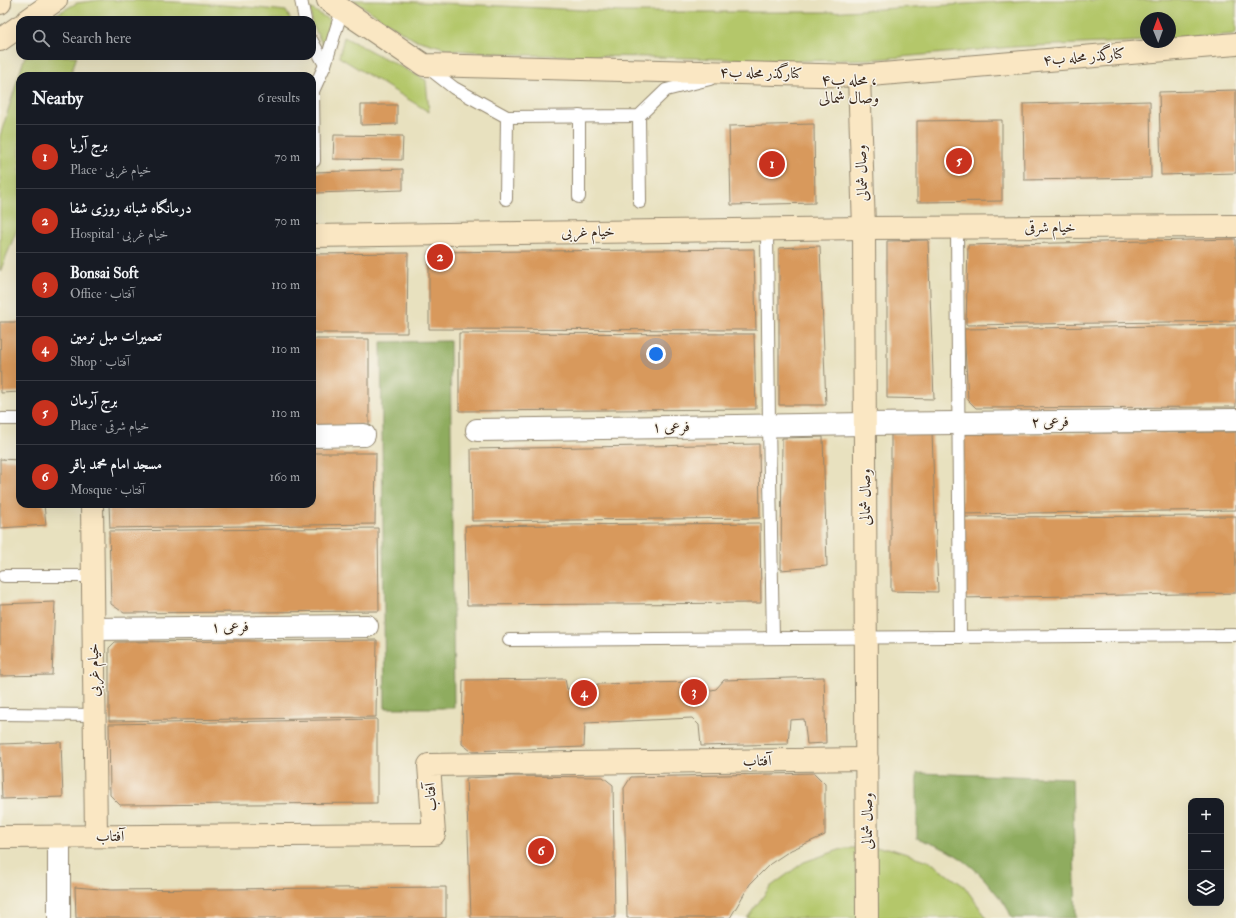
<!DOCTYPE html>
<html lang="en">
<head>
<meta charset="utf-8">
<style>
	:root { --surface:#171b24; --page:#242831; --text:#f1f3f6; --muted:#9ea1a6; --line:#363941; --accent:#c8321e }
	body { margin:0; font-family:"IM FELL Double Pica",Amiri,serif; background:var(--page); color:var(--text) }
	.controls { position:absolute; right:12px; bottom:12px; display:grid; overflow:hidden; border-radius:8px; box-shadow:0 4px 16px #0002 }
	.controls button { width:36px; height:36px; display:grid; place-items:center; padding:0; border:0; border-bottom:1px solid var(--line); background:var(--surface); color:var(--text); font:20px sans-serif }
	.compass { position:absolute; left:1140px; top:12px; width:36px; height:36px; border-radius:50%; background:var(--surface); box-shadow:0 4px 16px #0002; rotate:359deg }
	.you { position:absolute; left:656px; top:354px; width:14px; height:14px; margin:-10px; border:3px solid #fff; border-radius:50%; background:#1a73e8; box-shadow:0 0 0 6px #1a73e833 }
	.badge { display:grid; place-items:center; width:26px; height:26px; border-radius:50%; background:var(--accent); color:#fff; font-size:13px; font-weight:700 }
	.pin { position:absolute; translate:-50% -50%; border:2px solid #fff; box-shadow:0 1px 4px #0006 }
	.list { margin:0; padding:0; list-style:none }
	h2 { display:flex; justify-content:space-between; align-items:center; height:52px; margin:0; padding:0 16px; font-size:17px }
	h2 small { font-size:13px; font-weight:400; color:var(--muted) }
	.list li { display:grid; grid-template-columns:26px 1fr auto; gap:12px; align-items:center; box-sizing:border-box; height:64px; padding:0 16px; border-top:1px solid var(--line) }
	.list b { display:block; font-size:15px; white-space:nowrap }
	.list p { margin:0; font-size:13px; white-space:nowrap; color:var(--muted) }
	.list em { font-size:13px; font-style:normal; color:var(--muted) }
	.icon { flex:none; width:22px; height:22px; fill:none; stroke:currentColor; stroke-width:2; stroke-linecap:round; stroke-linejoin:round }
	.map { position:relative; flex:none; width:1236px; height:918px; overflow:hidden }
	.search { position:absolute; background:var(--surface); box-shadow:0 4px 16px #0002; left:16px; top:16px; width:300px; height:44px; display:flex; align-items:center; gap:10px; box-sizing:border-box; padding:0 14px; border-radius:12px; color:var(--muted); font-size:15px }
	.panel { position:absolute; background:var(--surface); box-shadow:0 4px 16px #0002; left:16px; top:72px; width:300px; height:436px; border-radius:12px }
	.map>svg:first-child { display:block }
	.green { fill:#b4c76a; stroke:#787844 }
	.forest { fill:#8fac5e; stroke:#656b3e }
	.building { fill:#d8995c }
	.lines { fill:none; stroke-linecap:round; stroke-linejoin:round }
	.lane-casing { stroke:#92866e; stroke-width:14 }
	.street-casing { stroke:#92866e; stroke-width:24 }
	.secondary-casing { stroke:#92866e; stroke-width:24 }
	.lane { stroke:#fff; stroke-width:12 }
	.street { stroke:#fff; stroke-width:22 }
	.secondary { stroke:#fae7c3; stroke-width:22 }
	.labels { text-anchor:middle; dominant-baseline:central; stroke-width:3; stroke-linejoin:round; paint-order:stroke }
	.street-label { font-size:15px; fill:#3b2a1e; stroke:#f7f3e8 }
	.neighbourhood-label { font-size:16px; fill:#3b2a1e; stroke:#f7f3e8 }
</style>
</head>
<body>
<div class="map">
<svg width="1236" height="918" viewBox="0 0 1236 918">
	<rect width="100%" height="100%" fill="#f7f3e8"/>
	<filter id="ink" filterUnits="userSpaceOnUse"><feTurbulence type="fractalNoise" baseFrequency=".025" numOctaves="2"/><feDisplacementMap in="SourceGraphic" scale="8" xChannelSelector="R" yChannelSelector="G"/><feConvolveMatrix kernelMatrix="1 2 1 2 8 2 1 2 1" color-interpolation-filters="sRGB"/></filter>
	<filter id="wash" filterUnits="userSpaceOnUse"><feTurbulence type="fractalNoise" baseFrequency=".012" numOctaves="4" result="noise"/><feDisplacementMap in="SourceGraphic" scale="16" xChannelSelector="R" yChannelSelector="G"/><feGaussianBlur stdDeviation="0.9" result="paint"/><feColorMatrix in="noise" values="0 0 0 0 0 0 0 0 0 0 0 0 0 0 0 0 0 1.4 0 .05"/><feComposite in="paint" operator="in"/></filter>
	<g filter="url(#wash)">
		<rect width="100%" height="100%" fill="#e8e1bf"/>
		<g class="green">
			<path d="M99 0C161 0 223 4 286 11L291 20H48L51 17 77 3Z"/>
			<polygon points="353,0 378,0 624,12 828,12 1035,0 1236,0 1236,34 1170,39 1170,18 1146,18 1146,41 1012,47 878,59 794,61 655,57 526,55 452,50 413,39"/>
			<polygon points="310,8 331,21 324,47 312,24"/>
			<polygon points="344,37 426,80 429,112 339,57"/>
			<polygon points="25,56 77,56 70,76 20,76 20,222 0,272 0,136"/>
			<polygon points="845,848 888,848 929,861 964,886 987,918 747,918 770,887 804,862"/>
		</g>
		<g class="forest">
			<polygon points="450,341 454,708 385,708 381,342"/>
			<path d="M917 773 1072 778 1076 918H1012C1008 908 1002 900 995 892 971 861 953 851 917 838Z"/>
		</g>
		<g id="blocks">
			<g class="building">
				<polygon points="1236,90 1236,173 1161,175 1159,92"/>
				<polygon points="1150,101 1151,178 1024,180 1023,104"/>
				<polygon points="361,105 397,105 397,124 361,125"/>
				<polygon points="1002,120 1002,201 917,202 917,121"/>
				<polygon points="814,124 815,203 731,205 729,126"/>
				<polygon points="334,135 403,136 402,160 333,159"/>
				<polygon points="403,169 403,190 316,193 315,172"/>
				<polygon points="1236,239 1236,321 966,325 968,245"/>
				<polygon points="928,240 934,399 887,398 887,241"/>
				<polygon points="820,246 826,405 779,405 779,248"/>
				<polygon points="754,249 756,330 429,329 429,252"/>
				<polygon points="408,253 407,333 312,333 312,254"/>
				<polygon points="0,322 20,322 20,392 1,393"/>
				<polygon points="1236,325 1236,407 976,408 968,400 964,329"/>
				<polygon points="459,333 754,334 756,409 459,411"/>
				<polygon points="312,339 369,339 369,425 312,426"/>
				<polygon points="1236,432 1236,510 961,514 963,434"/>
				<polygon points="932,433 938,592 891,591 891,434"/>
				<polygon points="823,437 827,566 781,570 782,438"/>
				<polygon points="759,444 760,518 472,521 471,449"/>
				<polygon points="312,453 376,453 375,524 110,528 109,504 312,504"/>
				<polygon points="0,459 20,460 20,504 44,504 46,525 0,528"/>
				<polygon points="1236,516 1236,593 961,598 962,517"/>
				<polygon points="760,523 761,603 467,605 465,526"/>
				<polygon points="378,528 379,611 124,613 111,604 109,531"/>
				<polygon points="55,602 52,675 0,676 0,604"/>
				<polygon points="377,640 376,717 109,721 109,648 115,642"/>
				<polygon points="824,677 826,743 807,744 804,719 790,720 788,744 701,746 699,725 692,718 585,723 584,747 471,751 462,744 463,680 565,679 567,689 586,690 598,684 693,682 702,692 716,689 724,680"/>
				<polygon points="377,719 377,803 120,805 110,795 109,724"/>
				<polygon points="61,742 63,797 2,799 0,744"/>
				<polygon points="814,773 825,784 825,835 791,850 770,864 750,884 730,918 627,918 624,788 631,777"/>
				<polygon points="512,776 603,777 613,785 615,918 471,918 466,778"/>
				<polygon points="75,887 111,890 446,887 446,918 76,918"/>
			</g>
		</g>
	</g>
	<g filter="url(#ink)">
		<use href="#blocks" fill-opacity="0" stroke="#92866e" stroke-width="1"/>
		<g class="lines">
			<g class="lane-casing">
				<g id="lane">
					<polyline points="301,0 305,20"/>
					<polyline points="312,41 325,65"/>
					<polyline points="427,67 454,88 507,117 639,116 666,90 710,79"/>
					<polyline points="639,116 640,202"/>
					<polyline points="314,161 313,91 325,65 342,10"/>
					<polyline points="579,197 579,116"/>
					<polyline points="506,199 507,117"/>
					<polyline points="957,228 960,637"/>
					<polyline points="767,230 769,425 773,638"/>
					<polyline points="2,419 20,419"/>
					<polyline points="4,576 93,576"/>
					<polyline points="509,640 1235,635"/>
					<polyline points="0,714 95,715"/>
				</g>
			</g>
			<g class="street-casing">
				<g id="street">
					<polyline points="477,430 865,424 1236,420"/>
					<polyline points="312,436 364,435"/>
					<polyline points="94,629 367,626"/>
					<polyline points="59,837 59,918"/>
				</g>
			</g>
			<g class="secondary-casing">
				<g id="secondary">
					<polyline points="328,0 424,65 859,76 1236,44"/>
					<polyline points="0,3 0,0"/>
					<polyline points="28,20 56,0"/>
					<polyline points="0,40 20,26"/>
					<polyline points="859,76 864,228 867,918"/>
					<polyline points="312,236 864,228 1236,226"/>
					<polyline points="92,504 96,836"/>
					<polyline points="0,837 434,834 429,765 867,759"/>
				</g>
			</g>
			<use href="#lane" class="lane"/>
			<use href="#street" class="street"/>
			<use href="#secondary" class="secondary"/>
		</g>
	</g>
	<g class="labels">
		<g class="street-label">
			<text transform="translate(1084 57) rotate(-5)">کنارگذر محله ب۴</text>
			<text transform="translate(761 73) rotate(1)">کنارگذر محله ب۴</text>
			<text transform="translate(862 173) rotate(-92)">وصال شمالی</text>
			<text x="1050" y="227">خیام شرقی</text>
			<text transform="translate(588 232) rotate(-1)">خیام غربی</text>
			<text transform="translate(1050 422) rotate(-1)">فرعی ۲</text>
			<text transform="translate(671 427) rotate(-1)">فرعی ۱</text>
			<text transform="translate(865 497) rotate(-90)">وصال شمالی</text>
			<text transform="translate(230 627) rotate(-1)">فرعی ۱</text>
			<text transform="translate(94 670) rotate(-91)">خیام غربی</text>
			<text transform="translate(757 761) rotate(-1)">آفتاب</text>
			<text transform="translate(431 797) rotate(-94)">آفتاب</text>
			<text transform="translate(867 821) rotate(-90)">وصال شمالی</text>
			<text x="110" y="836">آفتاب</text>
		</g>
		<g class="neighbourhood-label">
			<text x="849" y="80">محله ب۴ ،<tspan x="849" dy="18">وصال شمالی</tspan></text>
		</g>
	</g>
</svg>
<div class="controls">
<button>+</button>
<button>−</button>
<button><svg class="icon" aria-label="layers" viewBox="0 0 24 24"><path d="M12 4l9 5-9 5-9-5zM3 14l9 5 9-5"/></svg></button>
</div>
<svg class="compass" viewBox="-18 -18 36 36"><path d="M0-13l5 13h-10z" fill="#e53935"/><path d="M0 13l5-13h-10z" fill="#9ea1a6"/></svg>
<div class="you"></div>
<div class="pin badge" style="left:772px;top:164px">1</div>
<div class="pin badge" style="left:440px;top:257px">2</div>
<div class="pin badge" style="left:694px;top:692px">3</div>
<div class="pin badge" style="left:584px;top:693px">4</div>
<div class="pin badge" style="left:959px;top:161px">5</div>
<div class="pin badge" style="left:541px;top:851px">6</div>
<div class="search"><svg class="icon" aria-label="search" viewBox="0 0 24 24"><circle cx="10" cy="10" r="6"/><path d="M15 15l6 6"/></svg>Search here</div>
<section class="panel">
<h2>Nearby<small>6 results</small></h2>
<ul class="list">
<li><span class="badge">1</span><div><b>برج آریا</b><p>Place · خیام غربی</p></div><em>70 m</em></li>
<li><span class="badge">2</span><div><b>درمانگاه شبانه روزی شفا</b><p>Hospital · خیام غربی</p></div><em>70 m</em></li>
<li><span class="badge">3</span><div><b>Bonsai Soft</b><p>Office · آفتاب</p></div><em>110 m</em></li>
<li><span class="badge">4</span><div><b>تعمیرات مبل نرمین</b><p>Shop · آفتاب</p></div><em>110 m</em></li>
<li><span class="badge">5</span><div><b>برج آرمان</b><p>Place · خیام شرقی</p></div><em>110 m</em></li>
<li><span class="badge">6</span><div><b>مسجد امام محمد باقر</b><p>Mosque · آفتاب</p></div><em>160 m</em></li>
</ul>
</section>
</div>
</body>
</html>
